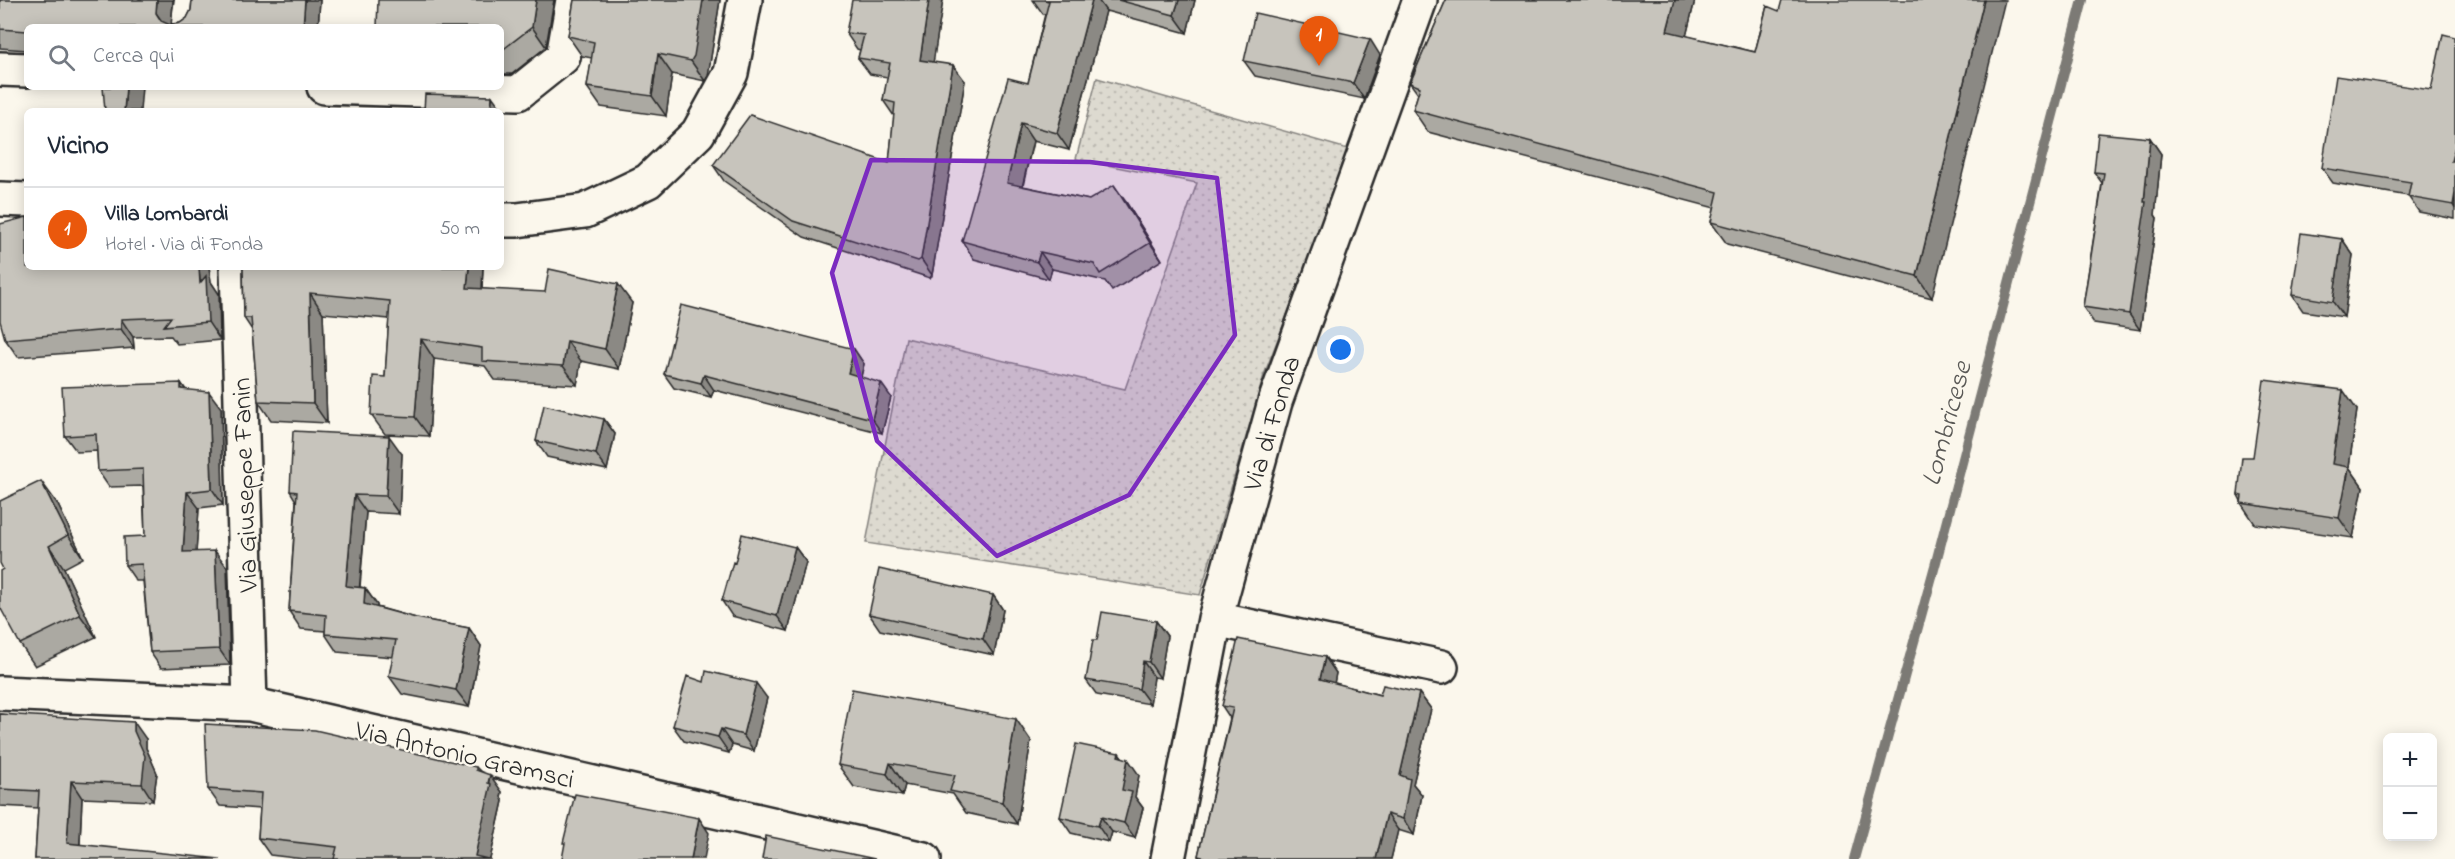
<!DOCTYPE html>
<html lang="it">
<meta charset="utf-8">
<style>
:root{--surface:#fff;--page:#f6f6f7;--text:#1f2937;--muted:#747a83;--line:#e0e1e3;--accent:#ea580c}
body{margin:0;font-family:"Indie Flower",sans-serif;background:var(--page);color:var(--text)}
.controls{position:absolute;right:18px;bottom:18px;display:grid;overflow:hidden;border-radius:9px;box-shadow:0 3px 15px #0003}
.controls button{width:54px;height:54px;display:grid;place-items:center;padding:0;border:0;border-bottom:2px solid var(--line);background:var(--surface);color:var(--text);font:30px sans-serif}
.you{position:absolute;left:1341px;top:350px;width:21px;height:21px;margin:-15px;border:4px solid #fff;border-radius:50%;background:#1a73e8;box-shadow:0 0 0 9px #1a73e833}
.badge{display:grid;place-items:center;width:39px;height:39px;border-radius:50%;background:var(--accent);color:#fff;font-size:20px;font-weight:700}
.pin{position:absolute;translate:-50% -50px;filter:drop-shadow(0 2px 3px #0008)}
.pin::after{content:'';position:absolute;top:32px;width:21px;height:18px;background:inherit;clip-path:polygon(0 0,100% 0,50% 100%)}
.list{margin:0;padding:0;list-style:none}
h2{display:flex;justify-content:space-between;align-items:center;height:78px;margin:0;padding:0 24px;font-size:26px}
h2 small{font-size:20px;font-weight:400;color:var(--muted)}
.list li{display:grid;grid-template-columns:39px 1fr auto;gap:18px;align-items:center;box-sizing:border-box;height:84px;padding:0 24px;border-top:2px solid var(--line)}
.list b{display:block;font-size:22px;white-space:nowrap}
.list p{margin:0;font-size:20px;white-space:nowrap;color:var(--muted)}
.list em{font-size:20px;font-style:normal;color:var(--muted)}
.icon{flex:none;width:33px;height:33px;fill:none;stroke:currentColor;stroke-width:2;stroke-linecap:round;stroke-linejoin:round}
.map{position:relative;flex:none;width:2455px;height:859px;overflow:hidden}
.search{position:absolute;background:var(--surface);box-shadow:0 3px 15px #0003;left:24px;top:24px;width:480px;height:66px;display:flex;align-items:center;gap:15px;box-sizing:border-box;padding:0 21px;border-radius:9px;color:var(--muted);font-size:22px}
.panel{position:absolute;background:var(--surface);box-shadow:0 3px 15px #0003;left:24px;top:108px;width:480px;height:162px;border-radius:9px}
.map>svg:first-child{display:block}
.grass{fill:url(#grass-dots);stroke:#84827e;stroke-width:1.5}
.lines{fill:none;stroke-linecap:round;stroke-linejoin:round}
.stream{stroke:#7b7a75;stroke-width:10}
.pedestrian-casing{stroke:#2b2b2b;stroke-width:36}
.minor-casing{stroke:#2b2b2b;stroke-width:38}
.pedestrian{stroke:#fbf7ec;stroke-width:32}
.minor{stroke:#fbf7ec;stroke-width:33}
.wall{fill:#aba9a2;stroke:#2b2b2b;stroke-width:1.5}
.shaded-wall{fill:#8b8984;stroke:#2b2b2b;stroke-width:1.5}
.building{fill:#c7c4bc;stroke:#2b2b2b;stroke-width:1.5}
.marked{fill:#7b2cbf;fill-opacity:0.2;stroke:#7b2cbf;stroke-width:4.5;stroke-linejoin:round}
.labels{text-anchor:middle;stroke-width:4.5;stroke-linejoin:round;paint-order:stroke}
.street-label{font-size:27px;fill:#2b2b2b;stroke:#fbf7ec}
.water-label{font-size:28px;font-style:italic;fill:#5a5956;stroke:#fbf7ec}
</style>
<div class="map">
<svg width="2455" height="859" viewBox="0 0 2455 859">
<defs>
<pattern id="grass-dots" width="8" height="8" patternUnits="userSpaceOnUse" patternTransform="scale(1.5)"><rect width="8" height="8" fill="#dddad0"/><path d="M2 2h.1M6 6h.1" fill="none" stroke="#bebbb3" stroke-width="1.8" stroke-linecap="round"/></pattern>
</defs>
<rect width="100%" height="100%" fill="#fbf7ec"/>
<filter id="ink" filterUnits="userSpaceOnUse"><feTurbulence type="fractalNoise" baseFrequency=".0167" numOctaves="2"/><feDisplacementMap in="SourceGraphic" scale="12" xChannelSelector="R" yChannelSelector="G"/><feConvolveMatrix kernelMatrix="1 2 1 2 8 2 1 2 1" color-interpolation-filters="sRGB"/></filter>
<g filter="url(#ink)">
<path class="grass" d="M1097,78L1351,150L1264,375L1200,595L866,543L906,338L1125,389L1197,183L1076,159Z"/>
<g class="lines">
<path class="stream" d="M1854,859L1936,562L2083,0"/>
<defs>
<path id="pedestrian" d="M187,27L191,0"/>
<path id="minor" d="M0,69L27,70
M324,87L518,93L563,57L573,0
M0,199L27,200
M501,220H517L585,211L648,181L698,133L731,73L745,0
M237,267L250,704
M1215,619L1441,667
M0,693L250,704L924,859
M1168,859L1215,619L1275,402L1420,0"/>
</defs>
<use href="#pedestrian" class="pedestrian-casing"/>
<use href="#minor" class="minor-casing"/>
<use href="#pedestrian" class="pedestrian"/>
<use href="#minor" class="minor"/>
</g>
<path class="wall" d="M0,0H173L171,24L180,23L187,18L191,10L192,0H320L318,27H27V50L0,48Z
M554,0L546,47L512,74H501V27Z
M574,0H720L708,76L705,81L672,74L666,116L601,107L587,87L592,58L582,56L568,36Z
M943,0L933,62L965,81L932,275L930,278L804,237L724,181L713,165L889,163L894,116L883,100L888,77L870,74L858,58L860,50L857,49L846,33Z
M1033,0H1195L1187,33L1106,11L1069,150L1033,141L1023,186L1089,200L1126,202L1162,260L1112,291L1105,281L1052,269L1049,279L974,259L962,241L1028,83L1045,14H1043Z
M1446,0H1695L1686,36L1755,52L1767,6L1932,298L1727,244L1711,222L1715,208L1428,132L1413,110L1418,94L1410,83Z
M2455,37V219L2419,212L2408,196L2333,183L2322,168L2431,90Z
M1380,55L1364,99L1255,76L1244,61Z
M2150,138L2161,154L2155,215L2157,218L2140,330L2094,323L2083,307L2102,183L2094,172Z
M2342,239L2353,255L2344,317L2303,311L2292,295Z
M27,267H209L211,282L219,294L220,340L177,344L171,336L133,337L134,348L18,357L5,339Z
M243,267H483L482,289L632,303L619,369L581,361L577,385L495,380L485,366L434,359L429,436L385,434L371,415L385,377L389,319L323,313L327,423L271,420L258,401L252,330L244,318Z
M854,349L864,364L861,377L891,397L882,433L714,390L711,397L674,388L664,374Z
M181,383L186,390L221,408L223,505L199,508L196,552L227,567L230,665L161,668L150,652L143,581H136L125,565L145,536L143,486L109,487L98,471L97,451L77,452L65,436Z
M2357,410L2349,467L2363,487L2353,538L2255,524L2241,503V501L2238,495L2253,457Z
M604,419L615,434L607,470L547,457L536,441Z
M402,454L399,514L366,512L360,587L365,588L377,605V607L416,618L469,628L481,646L469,707L402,694L389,676L393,657L337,652L325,634V631L301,629L289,611L296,501L290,491Z
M57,503L83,558L64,568L96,637L35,666L20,644L3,569Z
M795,547L806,562L788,631L732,616L722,601L735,563Z
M993,595L1003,610L994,655L880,630L869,614Z
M1156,621L1167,636L1160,678L1154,677L1150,704L1097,695L1086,680L1097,640Z
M1325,657L1336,673L1334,683L1380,695L1419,693L1431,709L1413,784L1422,795L1414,835L1398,830L1391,859H1200L1198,856L1230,718L1222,706Z
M704,682L767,698L754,751L732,745L729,753L684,741L673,726Z
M0,714L146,739V748L157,773L153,801L82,798L80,844L35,859L38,808L0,806Z
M1031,741L1017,824L966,813L953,794L905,785L902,796L854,787L838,765Z
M1119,753L1122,757L1139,775L1135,797L1143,808L1135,838L1112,832L1109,842L1071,833L1060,817Z
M476,767L480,771L502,792L501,797L503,801L490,859H304L270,855L258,838L260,809L220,806L208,789Z"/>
<path class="shaded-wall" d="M157,0H173L171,27H166L156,13Z
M305,0H320L318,27H303Z
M536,0H554L546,47L532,27Z
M703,0H720L708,76L705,81L691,61Z
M929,0H943L931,76L920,60Z
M1092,0H1098L1106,11L1069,150L1057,133Z
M1179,0H1195L1187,33L1174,15Z
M1675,0H1695L1682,53L1667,31Z
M1984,0H2005L1932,298L1917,276Z
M1370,39L1380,55L1364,99L1353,83Z
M658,54L672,74L666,116L652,96Z
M953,65L965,81L932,275L921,259Z
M126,87H142L140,111H124Z
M492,96L503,111L502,174L501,111H491Z
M1021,123L1033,141L1019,200L1007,183Z
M2150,138L2161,154L2155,215L2157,218L2140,330L2129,314L2144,202Z
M2455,146V166L2451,161Z
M1114,185L1126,202L1162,260L1150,243Z
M2455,193V209L2453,205Z
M2342,239L2353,255L2344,317L2333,302Z
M1040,252L1052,269L1049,279L1037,262Z
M199,267H209L211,282L219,294L220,340L208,322L200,283Z
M469,267H483L481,307L467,288Z
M618,284L632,303L619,369L605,349Z
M310,293L323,313L327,423L313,403Z
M121,319L133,337L134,348L121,329Z
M421,339L434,359L429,436L415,417Z
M567,341L581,361L577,385L563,366Z
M854,349L864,364L858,388L848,373Z
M704,375L714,390L711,397L701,383Z
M181,383L192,399L181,389Z
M881,383L891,397L882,433L872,419Z
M2343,390L2357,410L2347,480L2349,467L2363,487L2353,538L2339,518L2332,464Z
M209,392L221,408L223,505L212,489Z
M604,419L615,434L607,470L596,454Z
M389,436L402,454L399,514L386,496Z
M41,481L57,503L83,558L68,535Z
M187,492L199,508L195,568L183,552Z
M354,495L366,512L358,604L346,586Z
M49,546L64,568L96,637L80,615Z
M795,547L806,562L788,631L777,616Z
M215,551L227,567L230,665L219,649Z
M365,588L377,605V621L364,604Z
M993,595L1003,610L994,655L983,639Z
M1156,621L1167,636L1160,678L1149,662Z
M469,628L481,646L469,707L456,690Z
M1325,657L1336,673L1332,695L1320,679Z
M1143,661L1154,677L1150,704L1139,689Z
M756,683L767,698L754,751L743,735Z
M1419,693L1431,709L1413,784L1422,795L1414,835L1403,819L1400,775Z
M1016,719L1031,741L1017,824L1002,802Z
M134,722L146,739V748L157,773L153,801L142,784L134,731Z
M721,729L732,745L729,753L718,737Z
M1119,753L1127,765L1128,759L1139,775L1135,797L1143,808L1135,838L1124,823L1118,756Z
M890,763L905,785L902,796L887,774Z
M490,775L502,792L501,797L503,801L490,859H477L475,856Z
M71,781L82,798L79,859L67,843Z
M1387,814L1398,830L1391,859H1376Z
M1101,817L1112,832L1109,842L1098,826Z
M699,818L709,833L704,859H691Z"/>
<path class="building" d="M0,0H157L156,13L161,21L170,25L180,23L187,18L191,10L192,0H305L303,27H27V31L0,29Z
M378,0H536L532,27L501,51V27H377Z
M574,0H703L694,56L691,61L658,54L652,96L587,87L594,42L568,36Z
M852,0H929L920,60L953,65L921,259L918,261L793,221L713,165L750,115L889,163L895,103L883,100L890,63L858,58L864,35L846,33Z
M1044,0H1092L1057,133L1021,123L1007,183L1089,200L1114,185L1150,243L1100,274L1094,264L1040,252L1037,262L962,241L1008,78L1028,83L1049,1Z
M1118,0H1179L1174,15Z
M1446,0H1675L1667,31L1755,52L1767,6L1779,11L1782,0H1984L1917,276L1711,222L1718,192L1413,110L1420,87L1410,83Z
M1255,13L1370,39L1353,83L1244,61Z
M2443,34L2455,37V146L2451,161H2455V193L2453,205L2408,197L2411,182L2322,168L2336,76L2431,90Z
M103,87H126L124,111H105Z
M425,94L492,96L491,111H424Z
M2098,133L2150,138L2144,202H2146L2129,314L2083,307L2104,173L2094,172Z
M27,217V267H199L200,283L206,276L208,322L164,326L171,317L121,319V329L5,339L0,321V224Z
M2301,233L2342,239L2333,302L2292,295Z
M243,267H469L467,288L545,292L549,269L618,284L605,349L567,341L563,366L482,361V348L421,339L415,417L371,415L373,376L385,377L390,301L310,293L313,403L258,401L251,318H244Z
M681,305L854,349L848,373L881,383L872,419L704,375L701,383L664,374Z
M2264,380L2343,390L2332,464L2349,467L2339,518L2241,503L2242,496L2238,495L2242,457H2253Z
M181,383V389L209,392L212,489L187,492L183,552L215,551L219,649L150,652L142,564L125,565L124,537L145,536L143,469L98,471L96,434L65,436L62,387Z
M544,405L604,419L596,454L536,441Z
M293,431L389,436L386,496L354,495L346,586L365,588L364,604L416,618L469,628L456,690L389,676L396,640L325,634L326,615L289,611L297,492L290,491Z
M41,481L68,535L49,546L80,615L20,644L0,607V571L3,569L0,563V501Z
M742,534L795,547L777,616L722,601L733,562L735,563Z
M879,569L993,595L983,639L869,614Z
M1102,612L1156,621L1149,662L1143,661L1139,689L1086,680L1093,640H1097Z
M1238,639L1325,657L1320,679L1380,695L1383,685L1419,693L1400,775L1410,779L1403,819L1387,814L1376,859H1211L1198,856L1233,708L1222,706Z
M706,671L756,683L743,735L721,729L718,737L673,726L687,676L704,682Z
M852,689L1016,719L1002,802L950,791L955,775L890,763L887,774L838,765Z
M0,714L134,722V731L145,756L142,784L71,781L67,843L220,859H35L39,791L0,789Z
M205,724L315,730L476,767V770L490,775L488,783L491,784L475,856L488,859H334L337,847L258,838L261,793L208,789Z
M1076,744L1119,753L1118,756L1128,759L1122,790L1132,792L1124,823L1101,817L1098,826L1060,817Z
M575,794L699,818L691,859H562L565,843H563Z
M766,836L875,859H762Z"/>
</g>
<path class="marked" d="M871,160L1090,162L1217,178L1235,335L1129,495L997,556L877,441L832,273Z"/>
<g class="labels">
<g class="street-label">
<text transform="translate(1271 423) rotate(-73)" y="9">Via di Fonda</text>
<text transform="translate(244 485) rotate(-92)" y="9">Via Giuseppe Fanin</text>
<text transform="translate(465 754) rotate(13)" y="9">Via Antonio Gramsci</text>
</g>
<g class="water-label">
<text transform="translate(1945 423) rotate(-75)" y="10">Lombricese</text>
</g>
</g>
</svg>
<div class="controls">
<button>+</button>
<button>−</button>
</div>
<div class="you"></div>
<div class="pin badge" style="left:1319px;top:66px">1</div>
<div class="search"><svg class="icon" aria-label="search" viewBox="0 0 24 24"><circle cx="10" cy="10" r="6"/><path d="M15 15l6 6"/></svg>Cerca qui</div>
<section class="panel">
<h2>Vicino<small></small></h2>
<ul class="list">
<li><span class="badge">1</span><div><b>Villa Lombardi</b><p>Hotel · Via di Fonda</p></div><em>50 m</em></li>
</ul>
</section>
</div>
